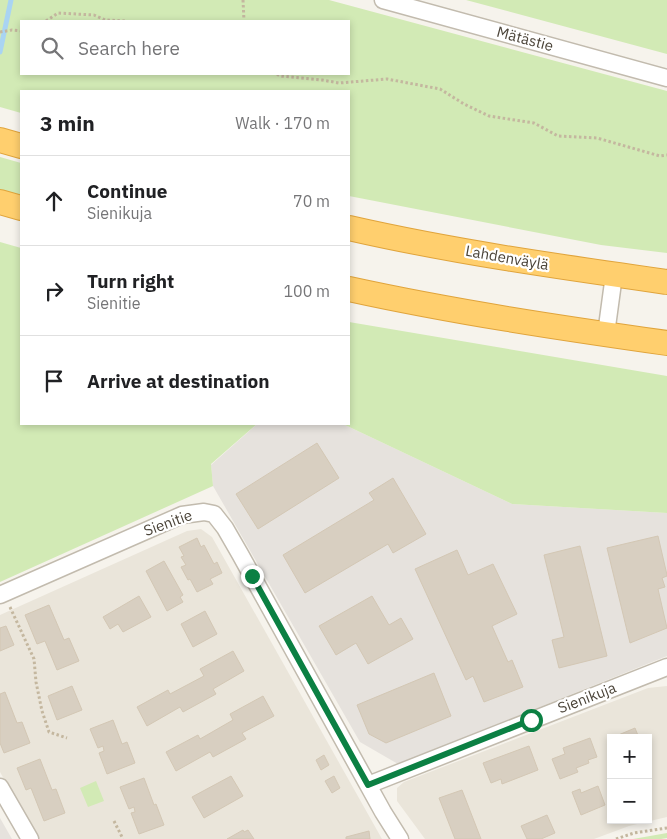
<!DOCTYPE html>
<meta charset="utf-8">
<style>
:root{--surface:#fff;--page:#f2f2f2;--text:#202124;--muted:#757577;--line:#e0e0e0}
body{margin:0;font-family:"IBM Plex Sans",sans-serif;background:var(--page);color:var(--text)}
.controls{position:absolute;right:15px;bottom:15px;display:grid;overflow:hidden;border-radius:0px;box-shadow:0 2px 8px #0003}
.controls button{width:45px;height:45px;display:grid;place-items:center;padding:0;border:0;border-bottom:1px solid var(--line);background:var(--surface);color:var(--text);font:25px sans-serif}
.stop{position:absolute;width:15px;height:15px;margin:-11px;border:4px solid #0b8043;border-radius:50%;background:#fff}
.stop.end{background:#0b8043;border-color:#fff;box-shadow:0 1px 5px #0008}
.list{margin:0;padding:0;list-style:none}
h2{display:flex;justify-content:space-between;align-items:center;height:65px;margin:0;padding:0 20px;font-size:21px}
h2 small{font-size:16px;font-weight:400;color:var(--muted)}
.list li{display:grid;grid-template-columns:32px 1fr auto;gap:15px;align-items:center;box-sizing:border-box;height:90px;padding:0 20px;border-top:1px solid var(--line)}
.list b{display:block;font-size:19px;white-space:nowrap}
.list p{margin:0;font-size:16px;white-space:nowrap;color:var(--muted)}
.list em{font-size:16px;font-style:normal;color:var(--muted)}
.icon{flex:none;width:28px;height:28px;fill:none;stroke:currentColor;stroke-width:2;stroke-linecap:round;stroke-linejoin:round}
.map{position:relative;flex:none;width:667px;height:839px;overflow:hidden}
.search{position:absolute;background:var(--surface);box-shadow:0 2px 8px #0003;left:20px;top:20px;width:330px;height:55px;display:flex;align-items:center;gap:12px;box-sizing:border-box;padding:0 18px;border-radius:0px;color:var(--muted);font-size:19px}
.panel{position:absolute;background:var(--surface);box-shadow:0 2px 8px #0003;left:20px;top:90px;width:330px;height:335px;border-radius:0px}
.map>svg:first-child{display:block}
.residential{fill:#eae5da;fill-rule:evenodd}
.industrial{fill:#e6e2dd}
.green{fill:#d2eab5;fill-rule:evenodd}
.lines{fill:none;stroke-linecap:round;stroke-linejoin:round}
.stream{stroke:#a9d4f2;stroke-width:5}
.building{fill:#d8cfc1;stroke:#d3c7b4}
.minor-casing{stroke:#c2bbae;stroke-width:19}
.highway-casing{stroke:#e0a43c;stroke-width:26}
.path{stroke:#c4b79f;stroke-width:3;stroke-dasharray:2.5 2.5;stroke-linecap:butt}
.minor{stroke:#fff;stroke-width:16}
.highway{stroke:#ffcf6e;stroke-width:24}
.route{stroke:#0b8043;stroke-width:6}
.labels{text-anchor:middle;stroke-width:4.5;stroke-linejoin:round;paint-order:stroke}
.street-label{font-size:15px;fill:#4b4439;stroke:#fff}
</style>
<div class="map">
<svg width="667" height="839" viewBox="0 0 667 839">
<rect width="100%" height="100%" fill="#f6f3ec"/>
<path class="residential" d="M201,529L212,537L382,839H38L0,772V615L187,531Z
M667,686V817L629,826L594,839H425L397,801V788L404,782L648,688ZM611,738H648V820H611Z"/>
<path class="industrial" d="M257,424H343L512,504L667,513V656L398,764L360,742L213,486L211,465Z
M0,818L12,839H0Z"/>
<path class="green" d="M0,0H329L667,91V253L601,245L349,196V91H21V113L0,107ZM21,21H349V74H21Z
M466,0H667V54Z
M0,157L21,163V195L0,190Z
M0,242L21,248V424H257L211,464L213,486L0,582Z
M349,322L667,376V513L512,504L343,424H349Z
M96,781L104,801L88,807L80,788Z
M667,833V838L661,839H633Z"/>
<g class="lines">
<path class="stream" d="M0,52L11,0"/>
</g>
<path class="building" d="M317,443L339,478L258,529L236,494Z
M393,478L426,534L393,553L388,544L305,593L283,555L374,500L369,493Z
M658,536L667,575V576L662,578L665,587L658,589L667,628L630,643L607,548Z
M197,538L201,547L204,545L214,564L217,562L222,573L210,579L213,584L197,592L190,579L188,580L181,567L186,565L181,557L184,556L179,547Z
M580,546L607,656L559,668L552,640L564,637L544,555Z
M457,550L468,575L493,564L517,614L492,626L508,662L512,660L523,687L484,702L473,676L466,680L415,569Z
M164,561L183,595L180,597L183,602L167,611L146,571Z
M139,596L151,617L123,632L118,624L110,629L103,617Z
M372,596L389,625L401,618L413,639L368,664L356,643L336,655L319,626Z
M49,605L64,640L69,638L79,661L57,670L45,641L37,644L25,615Z
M205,611L217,634L193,647L181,624Z
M6,626L14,645L0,651V628Z
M233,651L244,671L213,689L216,694L183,712L180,707L147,726L137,707L168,690L170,694L204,676L200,669Z
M434,673L451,716L386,743L369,734L357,705Z
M72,686L82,710L57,720L48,696Z
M5,692L17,723L22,722L30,743L4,753L0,743V694Z
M263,696L274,716L242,733L246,739L213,757L210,752L176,771L166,752L198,735L200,739L233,720L230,714Z
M113,720L122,744L127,742L135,763L107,774L99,753L104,751L103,746L98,748L90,729Z
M635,728L639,738H617L616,736Z
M590,738L597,757L588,760L589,763L576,768L578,772L560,779L552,759L565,754L563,748Z
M529,746L538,770L502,784L501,779L491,783L483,763Z
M324,755L329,765L321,770L316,760Z
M40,759L52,790L56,789L65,813L44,821L31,788L26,790L17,768Z
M231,776L243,796L204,818L192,797Z
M334,776L340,788L332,793L325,781Z
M144,778L154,805L156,804L164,825L139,834L131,813L135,812L134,807L129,809L120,787Z
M598,786L605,805L581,815L572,792L580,789L581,793Z
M462,790L481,839H455L439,798Z
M547,815L555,833L541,839H527L521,826Z
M243,830L244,832L248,830L254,839H227Z
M369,831L370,839H346V837Z"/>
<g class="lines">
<defs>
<path id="minor" d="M383,0L667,78
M606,334L614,275
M0,595L182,515L204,512L214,514L225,528L240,554L383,812L400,839
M368,785L667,667
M0,787L30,839"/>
<path id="highway" d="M0,140L21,146
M0,202L21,208
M349,228C454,252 561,267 667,282
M349,289C454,312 561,328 667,343"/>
</defs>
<use href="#minor" class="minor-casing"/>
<use href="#highway" class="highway-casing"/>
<path class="path" d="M243,0L244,21
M46,21L58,13L94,15L105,20L125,21
M0,32L12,30L21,31
M277,74L280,76L322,80L339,83L387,79L440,89L464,104L489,116L534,123L558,136L597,138L660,156L667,155
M10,607L34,659L36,682L42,711L49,732L67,738
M114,821L123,839
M616,839L634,833L667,828"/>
<use href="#minor" class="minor"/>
<use href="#highway" class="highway"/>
</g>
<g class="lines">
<path class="route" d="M252,576L368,785L531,720"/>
</g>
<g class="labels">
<g class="street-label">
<text transform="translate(525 39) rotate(15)" y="5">Mätästie</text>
<text transform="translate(507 258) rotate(10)" y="5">Lahdenväylä</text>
<text transform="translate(168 523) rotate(-20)" y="5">Sienitie</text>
<text transform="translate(587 698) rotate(-21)" y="5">Sienikuja</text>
</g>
</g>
</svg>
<div class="controls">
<button>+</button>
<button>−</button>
</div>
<div class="stop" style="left:531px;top:720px"></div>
<div class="stop end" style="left:252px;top:576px"></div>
<div class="search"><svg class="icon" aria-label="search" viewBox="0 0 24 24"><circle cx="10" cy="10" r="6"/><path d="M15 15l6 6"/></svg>Search here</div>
<section class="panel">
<h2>3 min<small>Walk · 170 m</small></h2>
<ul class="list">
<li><svg class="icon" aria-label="ahead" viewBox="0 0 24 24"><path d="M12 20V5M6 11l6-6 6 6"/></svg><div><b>Continue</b><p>Sienikuja</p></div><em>70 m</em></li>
<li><svg class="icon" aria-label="right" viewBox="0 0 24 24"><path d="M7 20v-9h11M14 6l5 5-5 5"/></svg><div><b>Turn right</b><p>Sienitie</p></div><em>100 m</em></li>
<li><svg class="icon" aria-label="arrive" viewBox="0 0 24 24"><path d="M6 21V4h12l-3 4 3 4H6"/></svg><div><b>Arrive at destination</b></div></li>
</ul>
</section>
</div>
